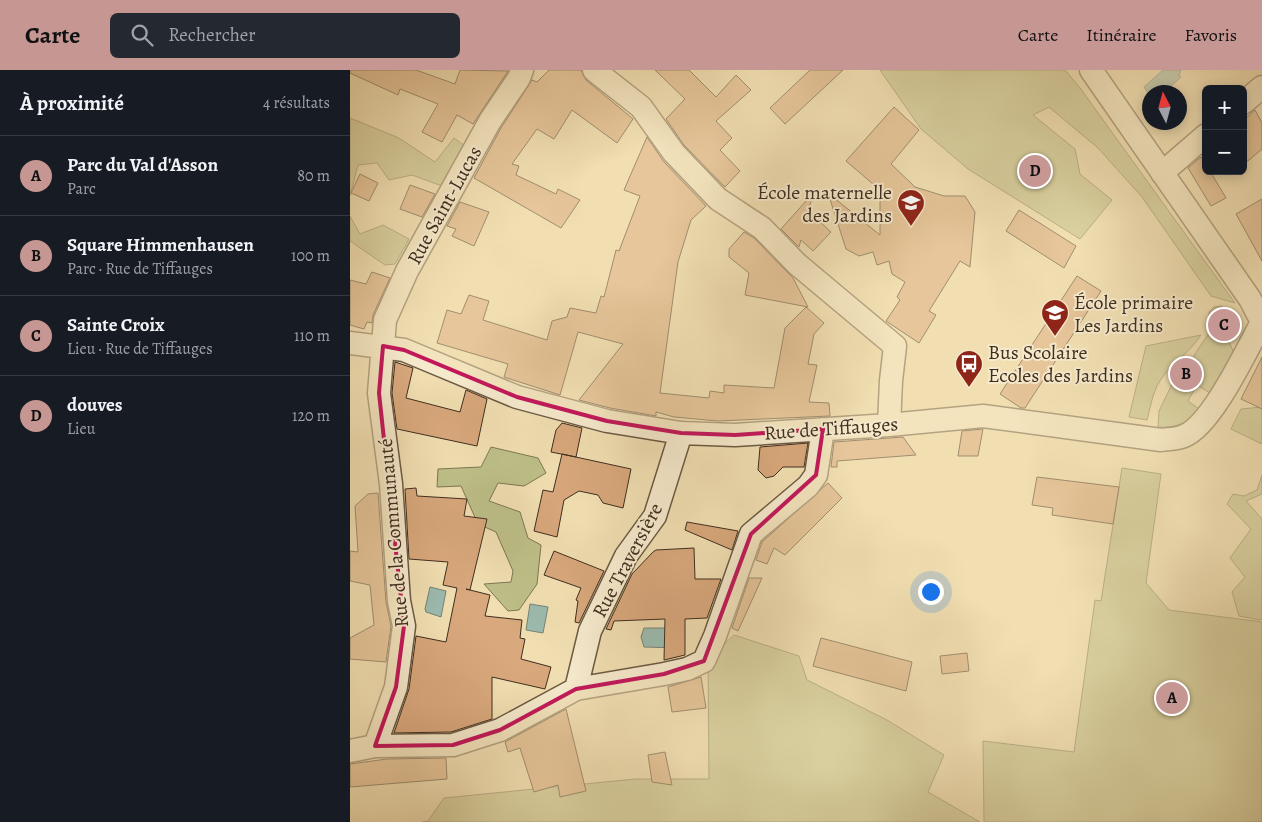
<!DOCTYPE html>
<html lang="fr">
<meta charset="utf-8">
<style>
:root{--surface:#171b24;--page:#242831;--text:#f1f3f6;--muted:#9ea1a6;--line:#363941;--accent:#c59692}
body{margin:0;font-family:Alegreya,serif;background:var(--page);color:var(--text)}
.controls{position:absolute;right:15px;top:15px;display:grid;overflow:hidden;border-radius:8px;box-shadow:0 2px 12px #0003}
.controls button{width:45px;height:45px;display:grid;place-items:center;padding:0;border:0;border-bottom:1px solid var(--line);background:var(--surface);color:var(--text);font:25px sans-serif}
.compass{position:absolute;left:792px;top:15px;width:45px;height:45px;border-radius:50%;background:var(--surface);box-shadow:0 2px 12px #0003;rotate:354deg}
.you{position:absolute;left:580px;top:521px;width:18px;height:18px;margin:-12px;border:4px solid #fff;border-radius:50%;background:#1a73e8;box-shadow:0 0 0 8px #1a73e833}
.badge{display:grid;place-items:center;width:32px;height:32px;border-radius:50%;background:var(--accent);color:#111;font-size:16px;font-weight:700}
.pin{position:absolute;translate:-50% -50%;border:2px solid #fff;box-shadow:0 1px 5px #0006}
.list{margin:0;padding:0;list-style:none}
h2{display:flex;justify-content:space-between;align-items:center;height:65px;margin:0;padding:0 20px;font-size:21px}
h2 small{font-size:16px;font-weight:400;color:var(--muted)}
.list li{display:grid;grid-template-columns:32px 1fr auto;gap:15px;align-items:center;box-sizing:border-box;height:80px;padding:0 20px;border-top:1px solid var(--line)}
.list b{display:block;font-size:19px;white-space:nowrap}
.list p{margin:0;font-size:16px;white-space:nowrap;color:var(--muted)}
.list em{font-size:16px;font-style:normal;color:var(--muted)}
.icon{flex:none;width:28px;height:28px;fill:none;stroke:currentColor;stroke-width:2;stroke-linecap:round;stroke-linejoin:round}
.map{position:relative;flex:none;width:912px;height:752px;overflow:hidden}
header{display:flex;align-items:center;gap:30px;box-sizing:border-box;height:70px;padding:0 25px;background:var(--accent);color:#111}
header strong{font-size:24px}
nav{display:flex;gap:28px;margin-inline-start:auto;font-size:18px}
.search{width:350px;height:45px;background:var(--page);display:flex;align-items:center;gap:12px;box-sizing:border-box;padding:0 18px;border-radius:8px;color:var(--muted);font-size:19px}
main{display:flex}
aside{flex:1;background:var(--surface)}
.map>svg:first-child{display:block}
.green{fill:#bec089;stroke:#7e7754}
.water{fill:#9bbcb0;stroke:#768376}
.building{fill:#d9a87d;stroke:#3f2e1f}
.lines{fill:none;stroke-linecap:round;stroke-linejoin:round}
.minor-casing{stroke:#6c5a44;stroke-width:25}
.minor{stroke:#f6eacd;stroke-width:22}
.marked{fill:none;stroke:#c2185b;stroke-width:4;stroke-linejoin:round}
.labels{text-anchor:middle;stroke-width:4;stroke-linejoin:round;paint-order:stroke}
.poi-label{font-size:20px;fill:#3f2e1f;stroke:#f6eacd;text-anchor:start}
.street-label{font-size:20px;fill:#3f2e1f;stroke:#f6eacd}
</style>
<header>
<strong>Carte</strong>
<div class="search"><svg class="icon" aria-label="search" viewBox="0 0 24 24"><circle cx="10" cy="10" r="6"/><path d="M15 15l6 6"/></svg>Rechercher</div>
<nav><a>Carte</a><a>Itinéraire</a><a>Favoris</a></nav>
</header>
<main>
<aside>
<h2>À proximité<small>4 résultats</small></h2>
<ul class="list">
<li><span class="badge">A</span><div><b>Parc du Val d'Asson</b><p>Parc</p></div><em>80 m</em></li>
<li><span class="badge">B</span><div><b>Square Himmenhausen</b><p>Parc · Rue de Tiffauges</p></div><em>100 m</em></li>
<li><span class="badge">C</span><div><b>Sainte Croix</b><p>Lieu · Rue de Tiffauges</p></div><em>110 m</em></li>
<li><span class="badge">D</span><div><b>douves</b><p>Lieu</p></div><em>120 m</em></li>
</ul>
</aside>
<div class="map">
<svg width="912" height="752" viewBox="0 0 912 752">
<rect width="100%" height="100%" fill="#f1dfb2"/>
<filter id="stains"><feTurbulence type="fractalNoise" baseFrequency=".004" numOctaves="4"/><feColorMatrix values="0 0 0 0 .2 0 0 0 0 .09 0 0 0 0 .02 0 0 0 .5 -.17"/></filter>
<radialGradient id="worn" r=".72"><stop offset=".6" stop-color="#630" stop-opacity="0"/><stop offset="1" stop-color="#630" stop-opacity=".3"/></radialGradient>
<path class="green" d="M530,0H715L730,18L885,233L861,226L792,127L748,78L699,37L683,45L725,79L730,104L762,130L730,169L618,99L571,59Z
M0,48L49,68L85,92L104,68L115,76L92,116L62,105L39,110L27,93L8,95L0,126Z
M0,146L10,164L33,155L59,169L45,194L35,195L0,171Z
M872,236L876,243L874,251H866L863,256L867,262L874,261L885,285L860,323L847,315L838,331L849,339C841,352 823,359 808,357L809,341L826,306L843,287L859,263V242L864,237Z
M851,265C839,284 817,296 807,316C802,326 800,339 797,350L779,347L796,276Z
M912,337V374L881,359L891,339Z
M141,377L188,388L196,403L174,416L148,413L139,431L170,442L178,468L191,475L187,514L169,540L158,541L134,514L161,512L163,501L146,462L128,454L111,416L87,417L88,399L131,397Z
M772,398L811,404L796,513L819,540L912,552V752H634L633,671L724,682L745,530L751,531Z
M912,405V424L896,431L912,449V549L910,550L889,546L882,522L895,507L880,488L901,459L877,434L883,424L894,426L907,420Z
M384,565L449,586L457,610L537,650L594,685L578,722L630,752H72L78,751L94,728L285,709H359L358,589Z"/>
<path class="water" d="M813,0H831L829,5L831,7L814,22L799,24L794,17Z
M80,517L96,521L91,547L76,542L75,539Z
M180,534L198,537L193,563L176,560Z
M294,558H331V578L294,577L291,567Z"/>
<path class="building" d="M0,0H66L105,14L110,0L158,1L123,54L107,45L92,72L72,62L88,34L50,19L48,25L0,3Z
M199,0H231L236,10L283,49L267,73L222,40L204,69L187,59L162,94L169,96L166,105L206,124L208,119L230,130L211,158L124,108L151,58L182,10L187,12Z
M305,0H339L366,27L386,5L401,20L366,51L382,68L370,80L390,101L375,117L334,75L316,49L335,29Z
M460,0H493L435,54L420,38Z
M544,37L569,60L541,94L565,117L594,126H615L625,142L620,197L610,191L579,241L586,245L569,273L536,251L550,230L547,227L555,212L542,204L539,191L527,195L523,182L509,186L496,179L478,123L530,165V120L496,91Z
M905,40L912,53V79L893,95V51Z
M297,67L314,92L356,136L341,150L328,192L310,323L359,328L360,321L374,323V315L424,318L435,258L456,237L474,253L464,264L458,294L467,295L459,332L479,333L480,346L368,351L324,347L306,342V346L260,338L229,330L273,274L228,262L210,325L154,307L158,294L87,273L97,240L111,244L119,225L139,231L133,250L197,270L202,251L217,247L220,238L246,243L251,226L254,227L266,180L269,181L290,126L274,120Z
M851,87L856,95V101H860L876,128L861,136L838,98Z
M10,104L28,113L19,131L1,123Z
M60,115L85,124L72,147L50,139Z
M464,122L458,141L481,162L463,181L451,170L449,177L431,159Z
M912,129V191L886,144Z
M110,132L139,142L124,176L102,166L106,159L97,156Z
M669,140L726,176L714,198L656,161Z
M394,162L404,168L443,208L458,237L395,225L399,203L379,187V179Z
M22,202L40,208L23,245L22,253L17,252L14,259L0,255V210L16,214Z
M727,206L751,221L675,338H671L650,324Z
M912,287V339L891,329Z
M45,292L63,298L56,328L110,342L116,320L137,329L127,376L47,359L42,323Z
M212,353L232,358L226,387L201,382L206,360Z
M633,359L628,386H608L612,361Z
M553,367L566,385L487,391V397H481L484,372Z
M458,373L454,397H433L424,406L416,408L408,400L410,377Z
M212,384L281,399L273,438L253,433L248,425L229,421L214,430L207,467L184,461L193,420L203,422Z
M687,407L769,417L763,454L702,445L703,438L682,435Z
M478,413L492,428L435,485L424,478L417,494L406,490L412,472Z
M66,418L67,426L117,429L114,446L137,449L120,520L116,519L140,525L135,546L172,550L170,568L175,569L171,589L201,597L195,619L142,607V649L101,662L44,663L59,619L66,566L96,572L107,518L93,515L98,492L59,489L55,419Z
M28,423L36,532L41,556L36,592L0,589V568L24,555L20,515L0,511V481L8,482L5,436L18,424Z
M337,452L388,461L382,480L335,460Z
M344,478L345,509H371L357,548L335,549V585L314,590L315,549L264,551L261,560L256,559L282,504L303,482L306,480Z
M204,481L254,501L229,553L225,552L228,531L226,530L231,518L194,505Z
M399,508H412L388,561L382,558Z
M471,568L562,592L556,621L463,596Z
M617,583L619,601L592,604L590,586Z
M351,607L356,638L322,642L318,617Z
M216,639L236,721L210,727L208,715L184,722L170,678L158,682L155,672Z
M315,682L317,692L322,715L302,712L298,685Z
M96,688L97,709L0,717V694L37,689Z"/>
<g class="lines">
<defs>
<path id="minor" d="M244,0L291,37L324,83L368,129L412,158L447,194L545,276L541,311L539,355
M741,0L900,229L912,252
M893,33L912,17
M812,103L856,65
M0,273L54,280L167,327L257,351L331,363L385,365L539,355L633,346L811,370C818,369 828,369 834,366C862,355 897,279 912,252
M226,619L240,561L276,486L305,446L331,363
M25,676L46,617L54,556L49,531L41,414L29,323L35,250L57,201L140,51L169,8L172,0
M0,681L25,676L103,675L150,660L226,619L314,604L337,599L354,591L365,566L401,464L458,416L466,405L473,359"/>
</defs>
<use href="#minor" class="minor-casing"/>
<use href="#minor" class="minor"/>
</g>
<path d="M0 0H912V752H0ZM33,276L54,280L167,327L257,351L331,363L385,365L473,359L466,405L401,464L354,591L314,604L226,619L150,660L103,675L25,676L46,617L54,556L29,323Z" fill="#f1dfb2" fill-opacity=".55" fill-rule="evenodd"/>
<path class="marked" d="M33,276L54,280L167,327L257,351L331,363L385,365L473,359L466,405L401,464L354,591L314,604L226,619L150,660L103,675L25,676L46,617L54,556L29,323Z"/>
<defs>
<symbol id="school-pin" viewBox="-11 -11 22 30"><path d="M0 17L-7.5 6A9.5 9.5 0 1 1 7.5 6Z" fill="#8f2418" stroke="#f6eacd"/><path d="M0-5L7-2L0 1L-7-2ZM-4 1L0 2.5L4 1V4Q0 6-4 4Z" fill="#fff"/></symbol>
<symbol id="bus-pin" viewBox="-11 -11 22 30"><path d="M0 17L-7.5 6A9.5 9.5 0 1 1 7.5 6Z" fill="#8f2418" stroke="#f6eacd"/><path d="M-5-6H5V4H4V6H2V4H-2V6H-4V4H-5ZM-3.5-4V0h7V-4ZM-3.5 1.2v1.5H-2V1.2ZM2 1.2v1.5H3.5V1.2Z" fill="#fff"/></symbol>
</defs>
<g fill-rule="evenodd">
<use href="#school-pin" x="545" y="117" width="32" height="43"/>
<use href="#school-pin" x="689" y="227" width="32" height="43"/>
<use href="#bus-pin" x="603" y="278" width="32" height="43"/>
</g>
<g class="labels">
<g class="poi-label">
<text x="542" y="129" text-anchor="end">École maternelle<tspan x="542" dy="23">des Jardins</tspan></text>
<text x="724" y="239">École primaire<tspan x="724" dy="23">Les Jardins</tspan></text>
<text x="638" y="289">Bus Scolaire<tspan x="638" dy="23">Ecoles des Jardins</tspan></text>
</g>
<g class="street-label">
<text transform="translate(94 135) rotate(-61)" y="7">Rue Saint-Lucas</text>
<text transform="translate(481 358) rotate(-4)" y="7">Rue de Tiffauges</text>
<text transform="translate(43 463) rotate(-95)" y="7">Rue de la Communauté</text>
<text transform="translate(277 490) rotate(-62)" y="7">Rue Traversière</text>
</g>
</g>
<rect width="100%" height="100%" filter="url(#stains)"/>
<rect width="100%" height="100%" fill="url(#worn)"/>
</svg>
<div class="controls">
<button>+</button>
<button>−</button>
</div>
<svg class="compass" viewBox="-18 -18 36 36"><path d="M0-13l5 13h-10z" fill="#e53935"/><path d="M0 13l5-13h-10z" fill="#9ea1a6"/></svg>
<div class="you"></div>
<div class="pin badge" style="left:822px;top:628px">A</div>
<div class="pin badge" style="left:836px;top:304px">B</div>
<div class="pin badge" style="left:874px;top:255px">C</div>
<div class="pin badge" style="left:685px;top:101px">D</div>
</div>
</main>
